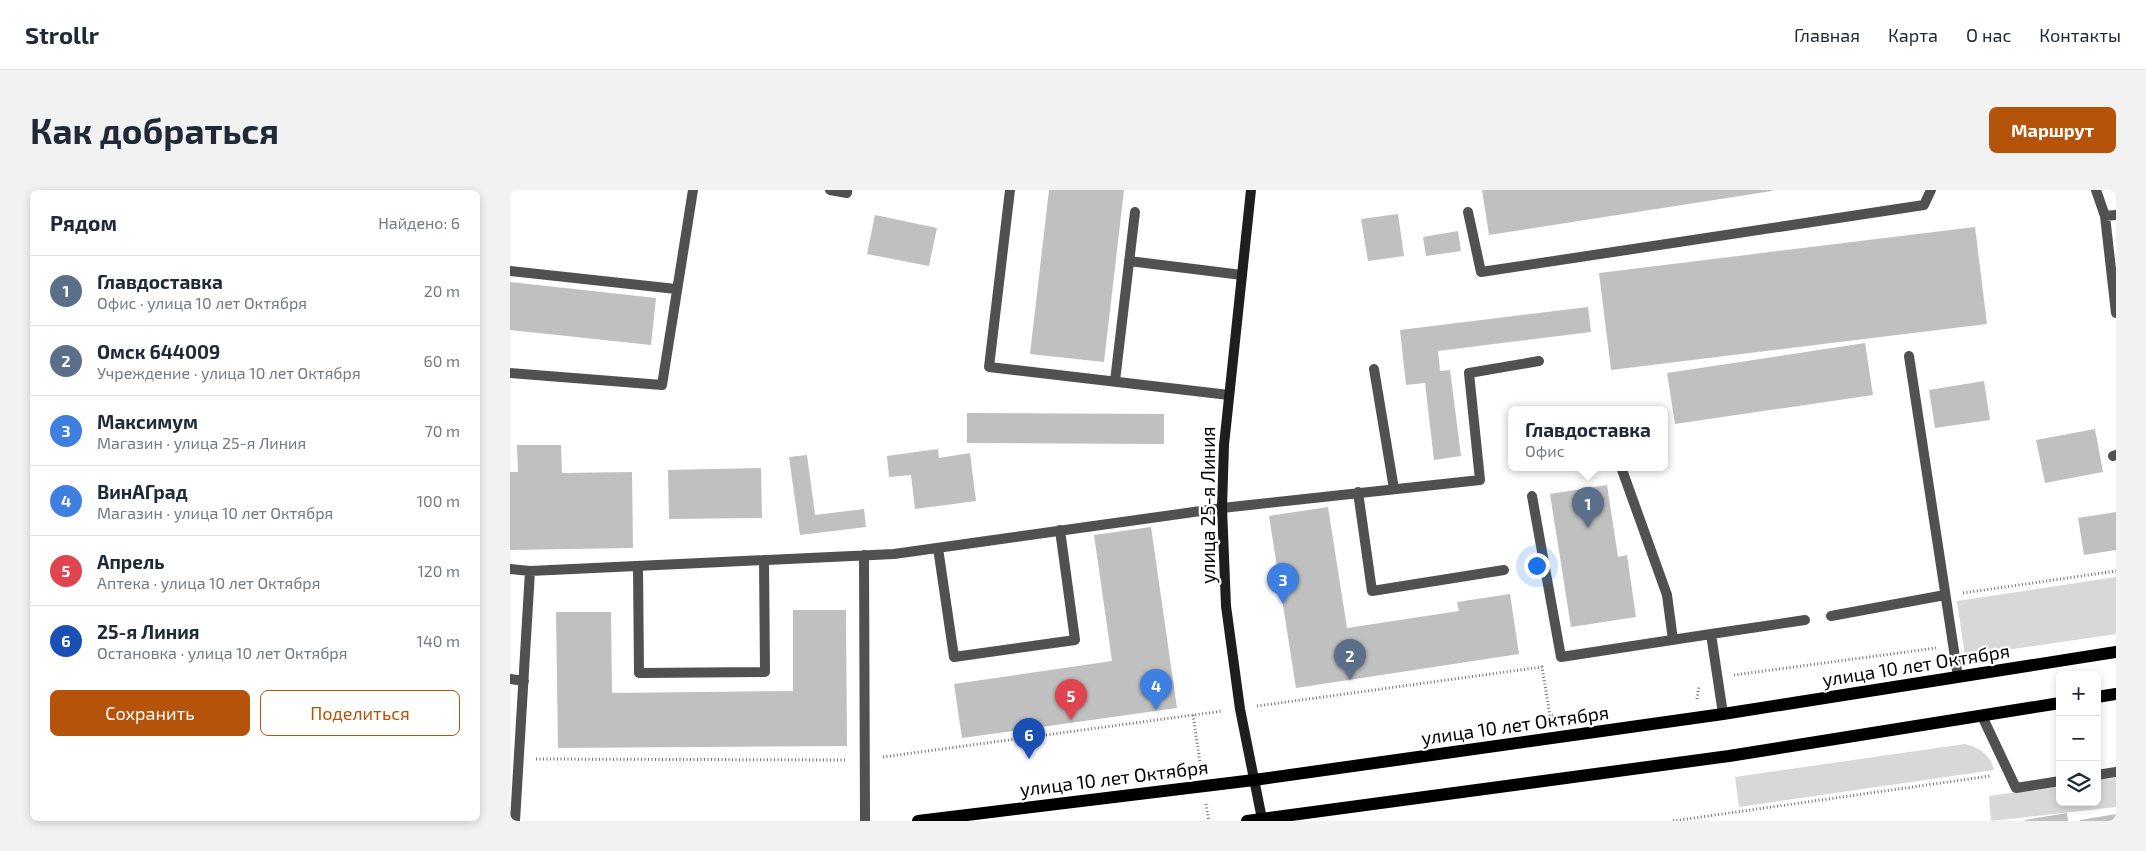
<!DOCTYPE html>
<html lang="ru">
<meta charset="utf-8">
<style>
:root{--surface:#fff;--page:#f2f2f3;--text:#1f2937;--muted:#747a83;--line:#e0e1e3;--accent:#b45309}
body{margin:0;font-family:"Exo 2",sans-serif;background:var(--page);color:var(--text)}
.controls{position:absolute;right:15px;bottom:15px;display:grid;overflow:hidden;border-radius:8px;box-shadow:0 2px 8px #0003}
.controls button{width:45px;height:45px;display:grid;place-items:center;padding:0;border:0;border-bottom:1px solid var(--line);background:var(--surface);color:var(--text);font:25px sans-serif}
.you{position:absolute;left:1026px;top:375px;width:18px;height:18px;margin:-12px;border:4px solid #fff;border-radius:50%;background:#1a73e8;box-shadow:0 0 0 8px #1a73e833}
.badge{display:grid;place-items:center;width:32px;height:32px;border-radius:50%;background:var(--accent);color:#fff;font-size:16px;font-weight:700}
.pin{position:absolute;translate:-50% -41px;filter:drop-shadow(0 1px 2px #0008)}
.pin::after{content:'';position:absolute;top:26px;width:18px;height:15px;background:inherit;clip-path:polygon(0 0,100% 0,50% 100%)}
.popup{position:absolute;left:998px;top:216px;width:160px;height:65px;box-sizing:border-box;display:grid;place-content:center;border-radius:8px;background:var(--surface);filter:drop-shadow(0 1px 4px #0005);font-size:16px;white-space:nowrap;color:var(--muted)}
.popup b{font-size:19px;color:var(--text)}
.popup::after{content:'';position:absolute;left:50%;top:100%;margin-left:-10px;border:10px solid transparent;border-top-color:var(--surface)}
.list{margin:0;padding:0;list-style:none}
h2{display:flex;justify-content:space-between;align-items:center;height:65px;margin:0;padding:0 20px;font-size:21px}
h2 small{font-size:16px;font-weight:400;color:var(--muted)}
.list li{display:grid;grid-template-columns:32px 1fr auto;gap:15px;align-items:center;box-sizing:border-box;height:70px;padding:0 20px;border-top:1px solid var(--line)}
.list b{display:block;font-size:19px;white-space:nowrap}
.list p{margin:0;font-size:16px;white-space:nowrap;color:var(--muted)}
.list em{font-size:16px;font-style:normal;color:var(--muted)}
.actions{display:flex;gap:10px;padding:15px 20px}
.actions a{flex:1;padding:11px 0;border:1px solid var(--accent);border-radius:8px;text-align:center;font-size:18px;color:var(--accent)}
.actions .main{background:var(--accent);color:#fff}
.icon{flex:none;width:28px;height:28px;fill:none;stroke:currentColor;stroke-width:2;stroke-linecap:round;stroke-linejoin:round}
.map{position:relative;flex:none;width:1606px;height:631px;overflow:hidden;border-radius:8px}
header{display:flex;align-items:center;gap:30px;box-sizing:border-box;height:70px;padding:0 25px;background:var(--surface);border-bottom:1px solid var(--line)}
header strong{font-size:24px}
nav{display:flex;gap:28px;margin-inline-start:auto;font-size:18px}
.intro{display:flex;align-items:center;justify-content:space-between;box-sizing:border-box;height:120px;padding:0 30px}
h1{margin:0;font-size:35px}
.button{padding:12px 22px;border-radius:8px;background:var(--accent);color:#fff;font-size:18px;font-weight:700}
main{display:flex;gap:30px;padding:0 30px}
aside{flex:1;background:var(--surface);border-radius:8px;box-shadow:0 2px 8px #0003}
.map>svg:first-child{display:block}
.green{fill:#d8d8d8}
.building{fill:#c0c0c0}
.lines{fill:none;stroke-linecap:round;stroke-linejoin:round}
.path{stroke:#737373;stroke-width:3;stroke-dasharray:1 2.5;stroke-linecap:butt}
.service{stroke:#515151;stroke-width:10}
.secondary{stroke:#1e1e1e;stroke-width:10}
.primary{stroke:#000;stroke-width:12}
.labels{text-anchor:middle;stroke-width:4.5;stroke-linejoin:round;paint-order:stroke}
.street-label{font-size:19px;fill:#000;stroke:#fff}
</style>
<header>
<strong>Strollr</strong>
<nav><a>Главная</a><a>Карта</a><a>О нас</a><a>Контакты</a></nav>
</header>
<div class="intro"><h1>Как добраться</h1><a class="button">Маршрут</a></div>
<main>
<aside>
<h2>Рядом<small>Найдено: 6</small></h2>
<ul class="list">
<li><span class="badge" style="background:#5c6f8a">1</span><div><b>Главдоставка</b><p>Офис · улица 10 лет Октября</p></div><em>20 m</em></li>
<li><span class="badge" style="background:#5c6f8a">2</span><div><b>Омск 644009</b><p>Учреждение · улица 10 лет Октября</p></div><em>60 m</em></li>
<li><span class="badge" style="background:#3f7fe0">3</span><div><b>Максимум</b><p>Магазин · улица 25-я Линия</p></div><em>70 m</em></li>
<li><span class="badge" style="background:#3f7fe0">4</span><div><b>ВинАГрад</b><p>Магазин · улица 10 лет Октября</p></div><em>100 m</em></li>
<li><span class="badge" style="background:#e0444e">5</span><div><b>Апрель</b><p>Аптека · улица 10 лет Октября</p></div><em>120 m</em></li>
<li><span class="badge" style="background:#1a4fb4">6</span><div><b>25-я Линия</b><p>Остановка · улица 10 лет Октября</p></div><em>140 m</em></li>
</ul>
<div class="actions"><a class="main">Сохранить</a><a>Поделиться</a></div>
</aside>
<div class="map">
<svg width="1606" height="631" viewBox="0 0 1606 631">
<rect width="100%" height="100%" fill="#fff"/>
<path class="green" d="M1606,387V444L1455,466L1447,411Z
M1455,554C1470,558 1481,565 1484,580L1229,617L1225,587Z
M1606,588V617L1481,631L1479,606L1550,596V612H1587V590Z"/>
<path class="building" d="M539,0H614L594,172L520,164Z
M972,0H1262V1L979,45Z
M888,24L894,66L858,71L851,29Z
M365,25L427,38L419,76L357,64Z
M1465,37L1477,134L1101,180L1089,83Z
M948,41L951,61L916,66L913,47Z
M0,92L146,108L141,155L0,140Z
M1078,117L1081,142L928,161L930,181L940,180L951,266L924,270L915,193L896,195L890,140Z
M1355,153L1363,205L1165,234L1157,183Z
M1474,191L1480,230L1425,238L1419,200Z
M457,223L654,224V254L457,253Z
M1585,239L1593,282L1535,293L1526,250Z
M7,255H51L52,283L122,282L123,358L0,360V282H8Z
M428,259L429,268L460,263L466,311L405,319L401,285L379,287L377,266Z
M297,265L305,325L354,319L356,337L290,345L279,267Z
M251,278L252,328L159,329L158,280Z
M1097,295L1108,367L1117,365L1126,427L1061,437L1040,304Z
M818,317L837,438L949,421L947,412L1000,404L1009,464L786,498L759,326Z
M1606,322V360L1574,365L1568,328Z
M641,337L667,518L452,548L444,494L602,471L584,345Z
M283,420H336L337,556L48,558L46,422H101L102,503L283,501Z
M1557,623L1558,631H1515V630Z
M1606,624V631H1570V630Z"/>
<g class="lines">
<path class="path" d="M1453,403L1606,381
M1224,485L1426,458
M1187,509L1189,496
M747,516L1032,477L1040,526H1044
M683,525L691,579
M373,567L713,521
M26,569L337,570
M696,614L699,631
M1163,631L1480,586"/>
<path class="service" d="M320,0L337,3V0
M500,0L479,177L719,205
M1586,0L1595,26L1606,123
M958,22L971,82L1414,15L1421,0
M1595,26L1606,25
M619,71L732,85
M0,81L166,99
M1399,166L1448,487
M864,179L884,299
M0,183L152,195L183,0
M605,191L625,22
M1603,266L1606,265
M1111,277L1157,405L1163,450
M848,302L862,401L994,380
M1022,306L1051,467L1201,444L1213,524
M428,358L444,467L565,450L550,340
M354,365L355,631
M128,376L129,483L255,482L254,370
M0,379L20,381
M1321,426L1435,405
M1201,444L1295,430
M0,489L14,491
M1472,526L1506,598L1550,591
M1587,585L1606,582
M5,631L20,381L384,364L712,318L970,290L959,183L1029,171"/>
<path class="secondary" d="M741,0L714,255L712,318L716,416L730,519L752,629"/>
<path class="primary" d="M1587,507L1606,504
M408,631L744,590L1213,524L1606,462
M737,631L1219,566L1550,513"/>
</g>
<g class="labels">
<g class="street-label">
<text transform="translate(698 315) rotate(-90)" y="7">улица 25-я Линия</text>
<text transform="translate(1406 475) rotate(-9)" y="7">улица 10 лет Октября</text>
<text transform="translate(1005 535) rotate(-8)" y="7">улица 10 лет Октября</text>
<text transform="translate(604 588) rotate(-7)" y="7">улица 10 лет Октября</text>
</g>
</g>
</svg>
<div class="controls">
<button>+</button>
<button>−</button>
<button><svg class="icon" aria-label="layers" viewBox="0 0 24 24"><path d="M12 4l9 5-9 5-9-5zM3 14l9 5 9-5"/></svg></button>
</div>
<div class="you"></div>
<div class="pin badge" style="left:1078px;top:338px;background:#5c6f8a">1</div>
<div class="popup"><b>Главдоставка</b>Офис</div>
<div class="pin badge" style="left:840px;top:490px;background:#5c6f8a">2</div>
<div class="pin badge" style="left:773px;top:414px;background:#3f7fe0">3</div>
<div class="pin badge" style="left:646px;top:520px;background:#3f7fe0">4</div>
<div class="pin badge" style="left:561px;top:530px;background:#e0444e">5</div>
<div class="pin badge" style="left:519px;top:569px;background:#1a4fb4">6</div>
</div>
</main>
